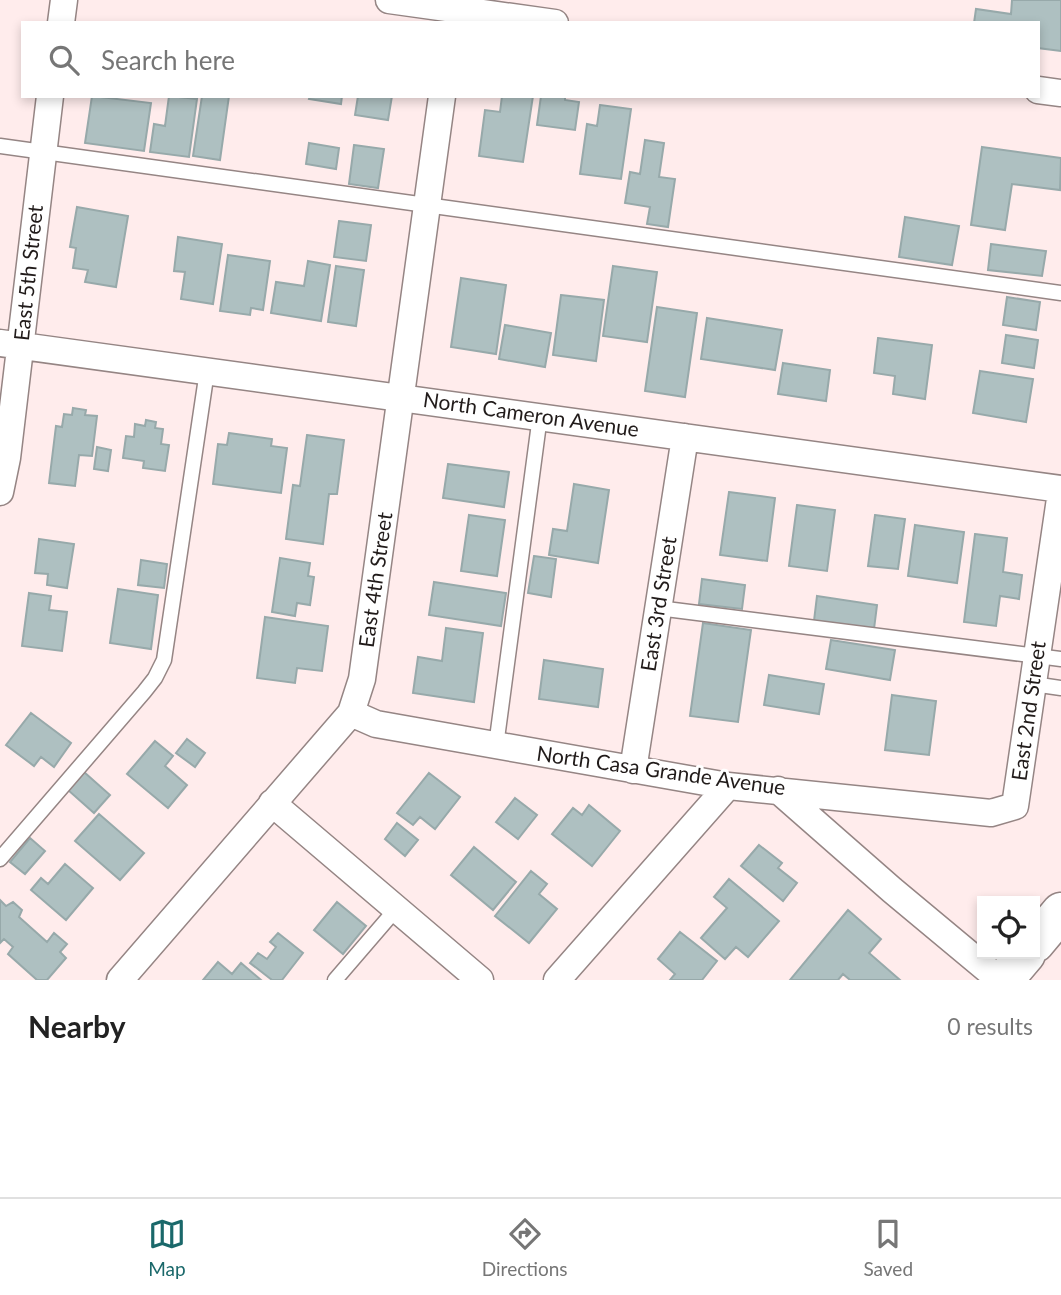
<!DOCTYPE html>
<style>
:root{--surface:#fff;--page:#f2f2f2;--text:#222;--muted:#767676;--line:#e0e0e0;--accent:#1a686a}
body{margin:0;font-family:Lato,sans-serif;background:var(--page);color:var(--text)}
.controls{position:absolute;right:21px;bottom:21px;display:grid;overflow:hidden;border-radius:0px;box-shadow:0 4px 10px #0003}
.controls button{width:63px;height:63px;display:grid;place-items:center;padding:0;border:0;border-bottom:2px solid var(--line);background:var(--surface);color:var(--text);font:35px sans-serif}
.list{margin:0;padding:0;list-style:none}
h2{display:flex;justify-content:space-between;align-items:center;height:91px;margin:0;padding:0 28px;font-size:30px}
h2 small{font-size:23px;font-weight:400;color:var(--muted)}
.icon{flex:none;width:38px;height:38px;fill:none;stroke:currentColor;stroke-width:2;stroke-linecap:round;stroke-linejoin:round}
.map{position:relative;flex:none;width:1061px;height:980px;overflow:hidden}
.search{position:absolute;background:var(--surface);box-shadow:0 4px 10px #0003;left:21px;right:21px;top:21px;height:77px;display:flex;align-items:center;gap:18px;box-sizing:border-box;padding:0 24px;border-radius:0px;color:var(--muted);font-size:26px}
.sheet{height:217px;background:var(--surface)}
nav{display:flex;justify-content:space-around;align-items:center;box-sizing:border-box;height:98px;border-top:2px solid var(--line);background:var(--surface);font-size:19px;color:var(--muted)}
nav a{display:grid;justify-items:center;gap:4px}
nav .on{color:var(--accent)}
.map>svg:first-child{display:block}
.building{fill:#aec0c1;stroke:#97a9aa;stroke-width:2}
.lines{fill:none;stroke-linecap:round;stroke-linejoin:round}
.lane-casing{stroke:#958584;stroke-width:17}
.street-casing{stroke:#958584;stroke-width:29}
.primary-casing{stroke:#958584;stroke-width:41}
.lane{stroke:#fff;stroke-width:14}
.street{stroke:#fff;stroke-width:26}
.primary{stroke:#fff;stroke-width:38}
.labels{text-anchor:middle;stroke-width:6;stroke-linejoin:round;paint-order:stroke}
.street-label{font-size:21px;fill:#211b1a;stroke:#fff}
</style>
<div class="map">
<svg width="1061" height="980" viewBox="0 0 1061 980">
<rect width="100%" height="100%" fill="#ffecec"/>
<path class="building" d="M1012,0H1061V51L1038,48V23H974L976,9L1011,14Z
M92,96L151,103L144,151L85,143Z
M169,96L197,99L189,157L150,152L154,124L165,126Z
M202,96H229L220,160L193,156Z
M310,96H342L341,104L309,99Z
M358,96H392L388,120L355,115Z
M502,96H533L523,162L479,156L485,110L500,112Z
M541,96H565V100L579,102L575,130L537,125Z
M600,105L631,109L621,179L580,174L587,124L597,126Z
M645,140L664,143L659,177L675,179L668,227L647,224L650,207L625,203L630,172L640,174Z
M309,143L339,148L336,169L306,164Z
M354,145L384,149L378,188L349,184Z
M982,147L1061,158L1060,190L1012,184L1005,230L971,225Z
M77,207L128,216L116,287L85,282L88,270L73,268L76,248L70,247Z
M905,217L959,226L952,265L899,257Z
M339,221L371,225L366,261L334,257Z
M178,237L222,244L213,304L181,299L185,272L174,271Z
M991,244L1046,251L1042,276L988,270Z
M228,255L270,261L263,310L251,308L250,315L220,311Z
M308,261L330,265L321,321L271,313L276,282L304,286Z
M336,266L364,270L356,326L328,322Z
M613,266L657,272L647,342L603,336Z
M461,278L506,285L496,354L451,347Z
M561,295L604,300L596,361L553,355Z
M1007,297L1040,302L1036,330L1003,325Z
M657,307L697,313L685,397L645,391Z
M707,318L782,330L775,370L701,359Z
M505,325L551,333L545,367L499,359Z
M1006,335L1038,340L1034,368L1002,363Z
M878,338L932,345L925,399L893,394L895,376L874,373Z
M783,363L830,370L826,401L778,394Z
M980,371L1033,379L1026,422L973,413Z
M73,408L86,410L85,415L97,416L92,456L79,455L75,486L49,483L56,426L62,427L64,414L72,415Z
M146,420L156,422L155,428L163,429L161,444L169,445L165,471L143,468L144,461L123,458L126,436L134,437L135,424L145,426Z
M229,433L272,439L271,446L287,448L281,493L213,484L218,444L227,445Z
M307,435L344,440L337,494H329L323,544L286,539L293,485L300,486Z
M97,447L111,450L108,471L94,469Z
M448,464L509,472L504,507L443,498Z
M574,484L609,490L598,563L549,555L553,529L567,531Z
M729,492L775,498L767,561L720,555Z
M797,505L835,510L827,571L789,566Z
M469,515L505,520L497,576L461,571Z
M875,515L905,519L898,569L868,566Z
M915,525L964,532L957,583L908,576Z
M975,534L1007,538L1003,572L1022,575L1019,599L1000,596L996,626L964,622Z
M39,539L74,544L67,588L47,585L48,574L35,573Z
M534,556L556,559L551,597L528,593Z
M280,558L310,563L308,576L314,577L310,605L297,603L295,616L272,612Z
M141,560L167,564L164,588L138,585Z
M702,579L745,585L742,609L699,604Z
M434,582L506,593L501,626L429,615Z
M118,589L158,595L151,649L110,643Z
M29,593L51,596L49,610L67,612L62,651L22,646Z
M817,596L877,605L874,629L814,621Z
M265,617L328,626L322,671L297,668L295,683L257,678Z
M703,623L751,630L738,722L690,716Z
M446,628L483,633L474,702L413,693L418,657L442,661Z
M831,640L895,650L890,680L826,669Z
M544,660L603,669L598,707L539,699Z
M769,675L824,684L819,714L764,705Z
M892,695L936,701L929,755L885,750Z
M31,713L71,743L54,767L41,757L34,766L6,745Z
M187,739L205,753L195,767L176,753Z
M155,741L173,756L165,766L187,785L168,808L127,774Z
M84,772L110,795L94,813L68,790Z
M429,773L460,797L435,829L420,817L413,825L397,813Z
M515,798L537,815L518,839L496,822Z
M589,805L620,831L592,866L552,834L573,808L582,815Z
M99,814L144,853L120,880L75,841Z
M397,823L418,840L405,856L385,839Z
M30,838L45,851L25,874L10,862Z
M759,845L782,863L778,868L797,883L783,901L741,866Z
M474,847L516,882L493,910L451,875Z
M65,864L93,888L66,920L31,890L41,878L48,884Z
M531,871L547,884L539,894L557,909L529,943L495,916Z
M729,879L779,921L748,957L736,947L725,959L701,938L727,908L714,897Z
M0,900L6,906L13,902L22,910L19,917L47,942L54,933L67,944L60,952L66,958L47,980H37L8,954L13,947L4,939L0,943Z
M337,902L366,926L343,954L314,930Z
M848,910L881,939L869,953L900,980H850L843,974L838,980H790Z
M680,932L717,961L702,980H670L675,974L658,959Z
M278,933L303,953L282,980H272L250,963L258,953L267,959L276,947L270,942Z
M218,962L232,974L241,963L261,980H203Z"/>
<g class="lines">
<defs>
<path id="lane" d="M0,146L1061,293
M658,608L1061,659
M1033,684L1061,688
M496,746L540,416
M0,859L144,692L155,678L164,660L207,371
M335,980L397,908"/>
<path id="street" d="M389,0L555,23
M61,23L64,0
M1038,90L1061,93
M0,343L1061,489
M0,492L7,458L50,96
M351,713L376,724L728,786L991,813L1015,806L1061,492
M633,770L685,437
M778,790L892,890L1000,980
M272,803L480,980
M120,980L351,713L362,679L442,96
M557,980L728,786"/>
<path id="primary" d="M1035,943L1061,912
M1004,980L1026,954"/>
</defs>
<use href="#lane" class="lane-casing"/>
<use href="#street" class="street-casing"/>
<use href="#primary" class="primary-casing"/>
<use href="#lane" class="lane"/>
<use href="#street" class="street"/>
<use href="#primary" class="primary"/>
</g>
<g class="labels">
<g class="street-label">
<text transform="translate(29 273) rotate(-84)" y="7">East 5th Street</text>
<text transform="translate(531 415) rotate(8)" y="7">North Cameron Avenue</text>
<text transform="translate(376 580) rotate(-82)" y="7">East 4th Street</text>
<text transform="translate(659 604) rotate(-81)" y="7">East 3rd Street</text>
<text transform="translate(1029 711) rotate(-82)" y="7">East 2nd Street</text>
<text transform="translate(661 771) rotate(8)" y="7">North Casa Grande Avenue</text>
</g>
</g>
</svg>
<div class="controls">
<button><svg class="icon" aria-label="locate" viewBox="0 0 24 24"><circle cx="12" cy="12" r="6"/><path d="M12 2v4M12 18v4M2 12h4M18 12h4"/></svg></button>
</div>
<div class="search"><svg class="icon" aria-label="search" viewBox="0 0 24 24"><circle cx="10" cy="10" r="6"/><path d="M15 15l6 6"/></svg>Search here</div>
</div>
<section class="sheet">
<h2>Nearby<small>0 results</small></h2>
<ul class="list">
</ul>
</section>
<nav>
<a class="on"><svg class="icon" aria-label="map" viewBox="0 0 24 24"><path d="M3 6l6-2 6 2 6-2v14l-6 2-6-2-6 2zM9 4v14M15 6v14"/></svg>Map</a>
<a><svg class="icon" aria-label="directions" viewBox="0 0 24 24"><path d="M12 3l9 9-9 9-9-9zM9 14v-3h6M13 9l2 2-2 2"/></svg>Directions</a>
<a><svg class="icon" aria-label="saved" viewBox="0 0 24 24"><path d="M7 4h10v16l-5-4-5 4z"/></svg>Saved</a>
</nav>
